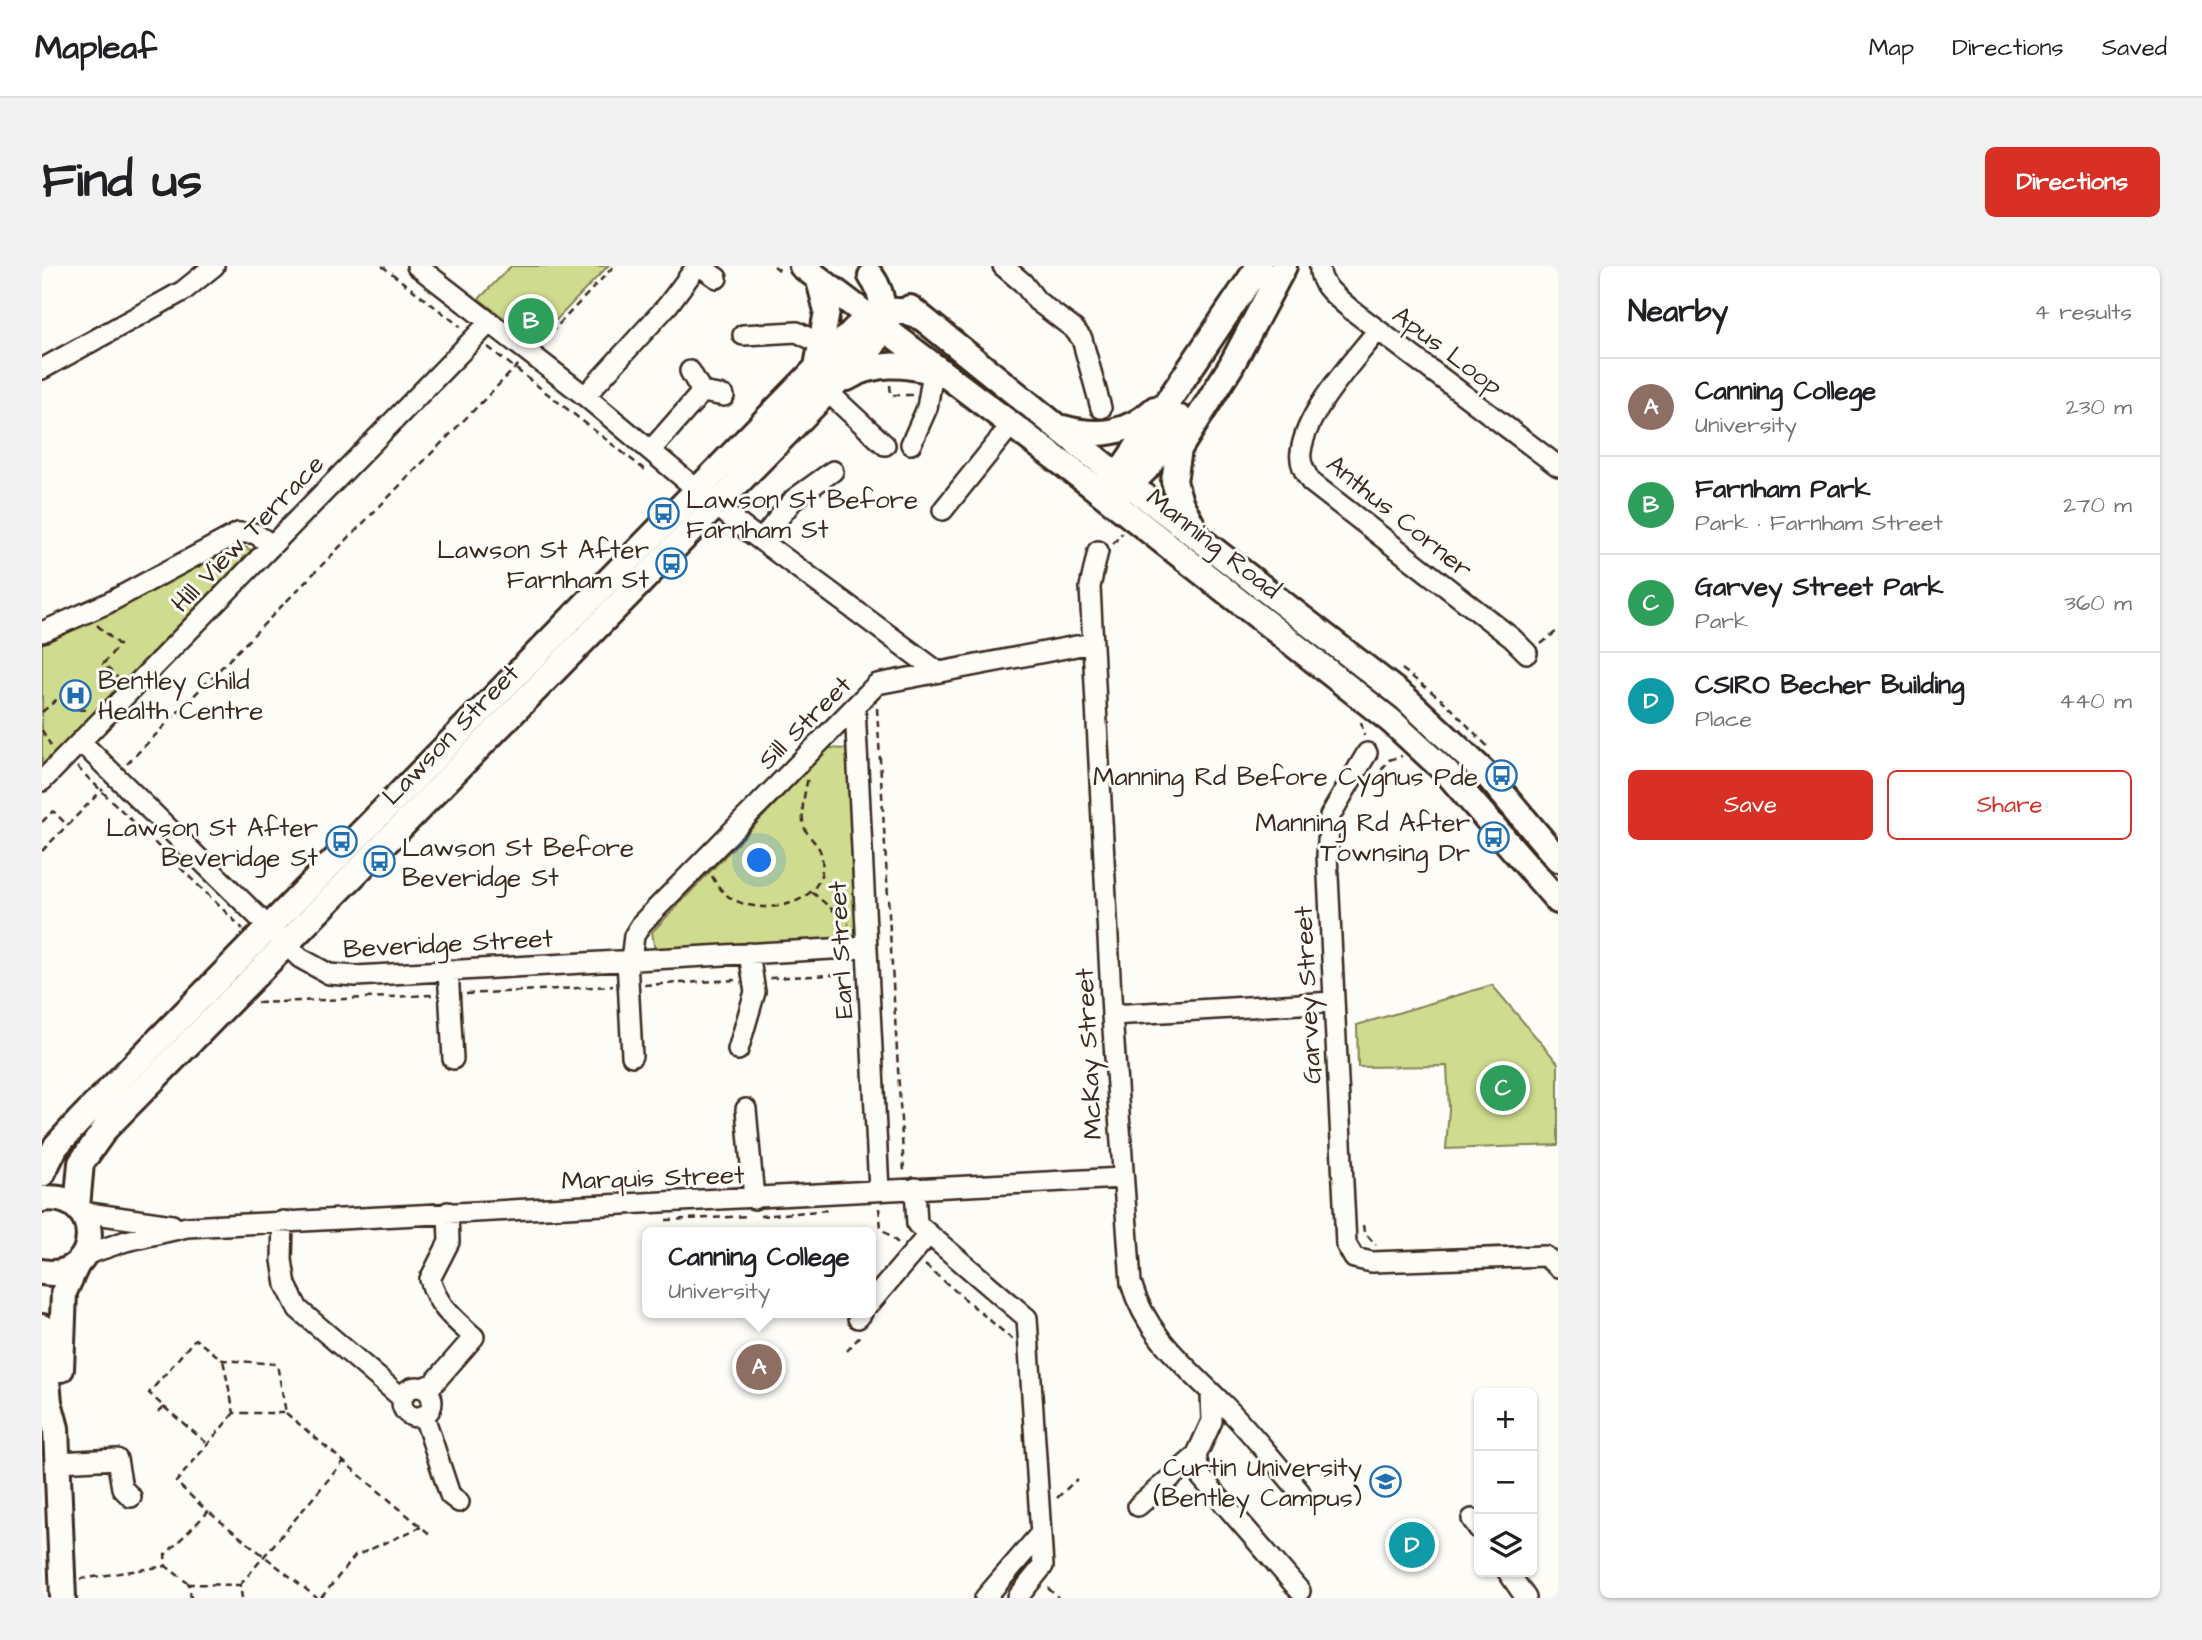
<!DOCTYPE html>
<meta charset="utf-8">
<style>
:root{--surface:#fff;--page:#f2f2f2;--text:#202124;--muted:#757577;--line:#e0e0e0;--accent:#d93025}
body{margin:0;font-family:"Architects Daughter",sans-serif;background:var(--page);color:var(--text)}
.controls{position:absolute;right:21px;bottom:21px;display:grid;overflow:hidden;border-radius:10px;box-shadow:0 2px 5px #0004}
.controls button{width:63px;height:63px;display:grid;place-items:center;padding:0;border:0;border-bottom:2px solid var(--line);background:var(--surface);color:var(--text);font:35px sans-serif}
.you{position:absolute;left:718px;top:595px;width:24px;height:24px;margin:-18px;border:5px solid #fff;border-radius:50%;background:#1a73e8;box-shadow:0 0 0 10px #1a73e833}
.badge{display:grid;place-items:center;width:46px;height:46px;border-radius:50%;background:var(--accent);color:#fff;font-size:23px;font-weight:700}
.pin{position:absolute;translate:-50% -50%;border:4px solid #fff;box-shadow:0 2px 7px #0006}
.popup{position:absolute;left:600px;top:961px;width:234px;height:91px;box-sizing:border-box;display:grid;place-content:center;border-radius:10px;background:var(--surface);filter:drop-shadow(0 2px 5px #0005);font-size:23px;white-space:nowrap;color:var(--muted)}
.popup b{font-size:26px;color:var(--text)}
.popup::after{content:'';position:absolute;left:50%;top:100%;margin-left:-14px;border:14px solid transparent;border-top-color:var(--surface)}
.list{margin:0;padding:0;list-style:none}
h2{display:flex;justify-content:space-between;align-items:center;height:91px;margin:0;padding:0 28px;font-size:30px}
h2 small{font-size:23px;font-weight:400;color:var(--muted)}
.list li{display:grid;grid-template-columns:46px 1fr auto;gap:21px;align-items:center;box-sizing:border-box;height:98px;padding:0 28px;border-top:2px solid var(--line)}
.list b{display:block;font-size:26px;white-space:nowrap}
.list p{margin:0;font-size:23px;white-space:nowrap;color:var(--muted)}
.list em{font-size:23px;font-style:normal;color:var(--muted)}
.actions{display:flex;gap:14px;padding:21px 28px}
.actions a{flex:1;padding:16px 0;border:2px solid var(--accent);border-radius:10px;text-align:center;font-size:24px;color:var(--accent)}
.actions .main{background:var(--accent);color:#fff}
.icon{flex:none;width:38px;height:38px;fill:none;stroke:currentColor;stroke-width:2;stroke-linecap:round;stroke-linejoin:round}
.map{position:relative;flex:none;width:1516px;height:1332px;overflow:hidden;border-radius:10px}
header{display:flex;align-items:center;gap:42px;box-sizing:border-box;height:98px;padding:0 35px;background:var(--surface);border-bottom:2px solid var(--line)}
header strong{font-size:33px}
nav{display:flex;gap:38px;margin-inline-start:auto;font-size:24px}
.intro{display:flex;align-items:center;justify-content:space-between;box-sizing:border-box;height:168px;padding:0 42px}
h1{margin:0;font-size:49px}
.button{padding:18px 32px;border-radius:10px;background:var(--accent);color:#fff;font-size:24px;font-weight:700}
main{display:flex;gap:42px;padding:0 42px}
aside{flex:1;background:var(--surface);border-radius:10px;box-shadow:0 2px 5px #0004}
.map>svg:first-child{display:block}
.green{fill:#cfdb8e;stroke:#858256;stroke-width:2}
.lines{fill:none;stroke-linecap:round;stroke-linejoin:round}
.minor-casing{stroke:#3b2a1e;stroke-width:24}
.major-casing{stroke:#3b2a1e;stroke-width:30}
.path{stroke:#3b2a1e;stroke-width:2.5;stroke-dasharray:7 5;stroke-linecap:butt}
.minor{stroke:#fdfcf7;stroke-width:19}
.major{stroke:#fdfcf7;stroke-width:24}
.labels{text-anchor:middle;stroke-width:6;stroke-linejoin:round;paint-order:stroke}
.street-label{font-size:26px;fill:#3b2a1e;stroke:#fdfcf7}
.poi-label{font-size:26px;fill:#3b2a1e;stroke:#fdfcf7;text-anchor:end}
</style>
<header>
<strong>Mapleaf</strong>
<nav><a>Map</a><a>Directions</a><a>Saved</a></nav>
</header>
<div class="intro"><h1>Find us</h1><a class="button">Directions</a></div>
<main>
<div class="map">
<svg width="1516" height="1332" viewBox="0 0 1516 1332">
<rect width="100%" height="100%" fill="#fdfcf7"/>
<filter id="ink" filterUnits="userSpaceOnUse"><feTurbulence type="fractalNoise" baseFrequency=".0143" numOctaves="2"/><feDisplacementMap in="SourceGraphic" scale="14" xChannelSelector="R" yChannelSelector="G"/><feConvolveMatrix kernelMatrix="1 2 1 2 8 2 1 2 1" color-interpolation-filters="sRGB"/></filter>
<g filter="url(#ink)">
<path class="green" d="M469,0H566L493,76L437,33Z
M197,278L209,284L207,290L0,502V372L56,353Z
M787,482L804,483L807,491L817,659L812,671L801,677L613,685L610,666Z
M1450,719L1516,797V879L1404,883L1407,843L1405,800L1316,801L1315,759Z"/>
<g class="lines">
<defs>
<path id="minor" d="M375,0L543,130L694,256L895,405
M658,0L675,12
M961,0L981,17L995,35L1032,63L1040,73L1059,142
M1278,0C1276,18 1295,31 1307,42L1516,200
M1336,64C1311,96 1264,145 1259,186C1257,197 1263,207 1269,216L1470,372L1485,387
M701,69L755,66L781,79
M0,103L141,25L172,0
M648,105L660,126L682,130
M786,126L843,179
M543,130L626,39L655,0
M869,178L885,142L891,106
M609,184L660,126
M901,244L970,158
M719,274L752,233L791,205
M1056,285L1048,321L1070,749L1089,1017C1105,1071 1145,1101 1183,1140C1210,1167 1233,1197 1258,1226
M0,366L66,337L196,267H212L229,278
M813,442L837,924
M40,477L258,692L287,708L314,710L824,681
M1325,487L1288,550L1285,589L1304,978L1312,992L1330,996L1503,990L1516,1001
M0,515L448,56
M585,694L590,790
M589,694L592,670L600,657L835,418L1050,377
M406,704L411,793
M1070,749L1291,736
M696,784L713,726L707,687
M704,843L712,933
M873,922L875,958L985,1052L1001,1300L976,1331
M40,946L130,959
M241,955L240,994L244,1019L256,1043L360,1132
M43,989L84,975L145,961L1080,912
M829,1036L887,968
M816,1052L820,1047
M360 1136a15 15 0 1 1 30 0a15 15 0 1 1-30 0Z
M380,1122L392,1117L432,1071C412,1053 395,1040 388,1013L407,976L406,946
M382,1150L408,1229L417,1236
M1154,1190L1159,1211L1258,1325
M16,1196L75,1193L80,1222L89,1231
M1096,1240L1154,1190L1170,1155L1169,1128
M1430,1253L1437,1263
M1466,1306L1484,1332
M943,1332L999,1267"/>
<path id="major" d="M760,0L1049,219L1349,455L1405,507L1516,635
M868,42L1066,202L1363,432L1445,509L1516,593
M775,101L785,45L777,14
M805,112C833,96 861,97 892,106
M1021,162C1056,172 1086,168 1113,143
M1071,222C1103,219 1122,176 1138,152
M1080,225L1079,212L1085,196L1217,0
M1154,266L1138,236L1132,215L1137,183L1189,100L1242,0
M0,908L14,880L38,854L814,62C836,44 854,39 880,52
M0,933C64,924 61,1017 0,1006
M35,941L39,897L63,863L832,78C843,56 844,30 829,10
M0,1061L7,1136L14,1162L21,1332
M19,1103L22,1026L35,998"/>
</defs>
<use href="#minor" class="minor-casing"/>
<use href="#major" class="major-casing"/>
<path class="path" d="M340,0L419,61
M732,0L741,7
M500,76L572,0
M446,81L603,204
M848,119L849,129H872
M1071,278L1080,267
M55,359L77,379L61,398L77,413
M1499,378L1516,364
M1360,403L1405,438L1446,481
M835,442L862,906
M0,446L19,430L30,443L46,444
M1319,456L1322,470
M0,464L9,480
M85,498L477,98
M35,501L201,663
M1325,523L1347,494L1360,490
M0,556L11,545L25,559
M0,585L61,523
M670,610C679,628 692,637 712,640C745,645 789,629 779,587C776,577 765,571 762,560C758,546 763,525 766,512
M770,626L807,658
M728,712L809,708
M602,719L694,714
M424,728L571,720
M215,737L390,729
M837,942L839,962L856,977
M718,950L788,944
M624,954L708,950
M1321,959L1322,966L1334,979
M883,999L971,1074
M805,1085L820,1068
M122,1141L166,1178
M116,1146L122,1141L107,1127L153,1073L181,1094L235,1098L244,1147H192L181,1094
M244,1147L390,1270
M1015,1232L1035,1213
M168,1247L275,1332
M38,1313L124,1300
M147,1318L124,1300L123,1289L166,1246L134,1216L192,1147
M198,1319L301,1196
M1006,1322L1016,1332
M149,1332L147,1318L198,1319L200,1332
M279,1332L313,1290L379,1261"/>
<use href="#minor" class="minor"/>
<use href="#major" class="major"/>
</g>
</g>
<defs>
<symbol id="bus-ring" viewBox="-11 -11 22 22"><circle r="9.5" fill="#fdfcf7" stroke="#1f6fb2" stroke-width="1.5"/><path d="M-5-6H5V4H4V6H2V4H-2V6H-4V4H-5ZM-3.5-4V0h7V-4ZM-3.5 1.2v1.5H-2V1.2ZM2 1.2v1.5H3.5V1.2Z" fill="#1f6fb2"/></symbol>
<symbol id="hospital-ring" viewBox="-11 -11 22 22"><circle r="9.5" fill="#fdfcf7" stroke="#1f6fb2" stroke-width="1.5"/><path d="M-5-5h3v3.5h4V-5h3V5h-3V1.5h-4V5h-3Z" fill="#1f6fb2"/></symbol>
<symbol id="university-ring" viewBox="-11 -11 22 22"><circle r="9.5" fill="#fdfcf7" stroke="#1f6fb2" stroke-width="1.5"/><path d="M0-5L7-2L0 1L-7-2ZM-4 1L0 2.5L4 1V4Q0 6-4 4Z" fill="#1f6fb2"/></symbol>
</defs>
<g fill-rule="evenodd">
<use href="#bus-ring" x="604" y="230" width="35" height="35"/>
<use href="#bus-ring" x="612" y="280" width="35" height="35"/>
<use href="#hospital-ring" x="16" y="412" width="35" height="35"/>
<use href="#bus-ring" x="1442" y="492" width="35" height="35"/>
<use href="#bus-ring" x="1434" y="554" width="35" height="35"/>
<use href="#bus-ring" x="282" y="558" width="35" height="35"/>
<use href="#bus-ring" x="320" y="578" width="35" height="35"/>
<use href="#university-ring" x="1326" y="1198" width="35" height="35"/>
</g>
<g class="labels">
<g class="street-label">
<text transform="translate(1406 84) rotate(37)" y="9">Apus Loop</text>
<text transform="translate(1358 250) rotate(39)" y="9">Anthus Corner</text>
<text transform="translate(205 267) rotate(-46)" y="9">Hill View Terrace</text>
<text transform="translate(1172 277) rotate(38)" y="9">Manning Road</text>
<text transform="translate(762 456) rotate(-45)" y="9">Sill Street</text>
<text transform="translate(408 468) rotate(-46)" y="9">Lawson Street</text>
<text transform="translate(406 677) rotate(-3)" y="9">Beveridge Street</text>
<text transform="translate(798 684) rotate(-93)" y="9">Earl Street</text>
<text transform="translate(1265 729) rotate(-93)" y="9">Garvey Street</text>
<text transform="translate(1046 788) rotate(-93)" y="9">McKay Street</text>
<text transform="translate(611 911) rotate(-2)" y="9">Marquis Street</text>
</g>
<g class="poi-label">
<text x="644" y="242" text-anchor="start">Lawson St Before<tspan x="644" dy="30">Farnham St</tspan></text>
<text x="607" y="292">Lawson St After<tspan x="607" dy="30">Farnham St</tspan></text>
<text x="56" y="423" text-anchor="start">Bentley Child<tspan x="56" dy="30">Health Centre</tspan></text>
<text x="1436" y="519">Manning Rd Before Cygnus Pde</text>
<text x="1428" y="565">Manning Rd After<tspan x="1428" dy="30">Townsing Dr</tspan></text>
<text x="276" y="570">Lawson St After<tspan x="276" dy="30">Beveridge St</tspan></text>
<text x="360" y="590" text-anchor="start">Lawson St Before<tspan x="360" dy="30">Beveridge St</tspan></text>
<text x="1320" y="1210">Curtin University<tspan x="1320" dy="30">(Bentley Campus)</tspan></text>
</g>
</g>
</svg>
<div class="controls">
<button>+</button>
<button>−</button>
<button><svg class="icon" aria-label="layers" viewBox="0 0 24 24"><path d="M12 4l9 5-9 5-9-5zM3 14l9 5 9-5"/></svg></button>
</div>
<div class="you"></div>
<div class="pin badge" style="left:717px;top:1101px;background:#8d6e63">A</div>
<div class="popup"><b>Canning College</b>University</div>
<div class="pin badge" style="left:489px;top:55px;background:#2e9e5b">B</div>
<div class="pin badge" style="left:1461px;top:822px;background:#2e9e5b">C</div>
<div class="pin badge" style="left:1370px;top:1279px;background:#0f9aa8">D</div>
</div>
<aside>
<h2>Nearby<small>4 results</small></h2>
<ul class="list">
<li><span class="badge" style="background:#8d6e63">A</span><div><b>Canning College</b><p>University</p></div><em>230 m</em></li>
<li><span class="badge" style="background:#2e9e5b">B</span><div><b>Farnham Park</b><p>Park · Farnham Street</p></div><em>270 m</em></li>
<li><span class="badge" style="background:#2e9e5b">C</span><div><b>Garvey Street Park</b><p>Park</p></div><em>360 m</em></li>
<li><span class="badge" style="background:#0f9aa8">D</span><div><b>CSIRO Becher Building</b><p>Place</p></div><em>440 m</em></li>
</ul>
<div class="actions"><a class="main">Save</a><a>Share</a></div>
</aside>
</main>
